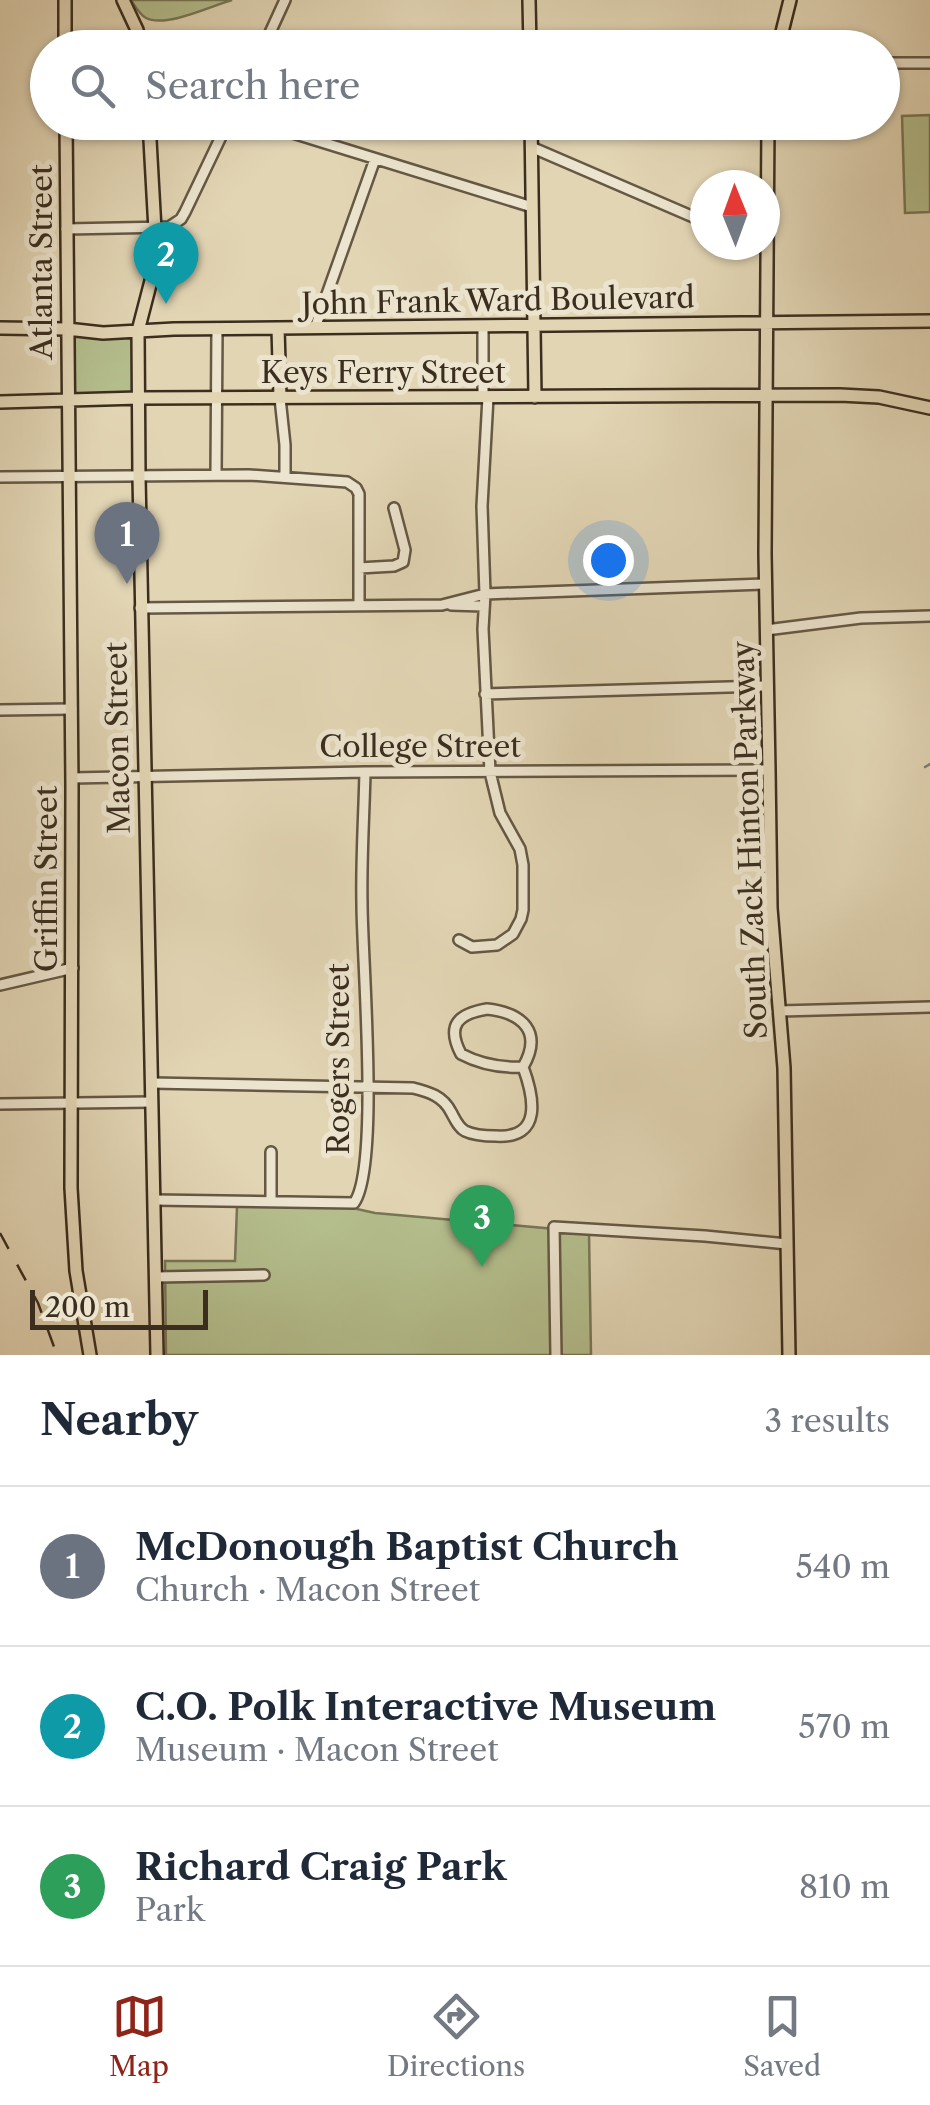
<!DOCTYPE html>
<meta charset="utf-8">
<style>
:root{--surface:#fff;--page:#f2f2f3;--text:#1f2937;--muted:#747a83;--line:#e0e1e3;--accent:#8f2418}
body{margin:0;font-family:"Libre Caslon Text",serif;background:var(--page);color:var(--text)}
.compass{position:absolute;left:690px;top:170px;width:90px;height:90px;border-radius:50%;background:var(--surface);box-shadow:0 2px 8px #0004;rotate:359deg}
.scale{position:absolute;left:30px;bottom:25px;width:178px;box-sizing:border-box;padding-left:10px;border:5px solid #3b2e1f;border-top:0;font-size:28px;line-height:35px;white-space:nowrap;color:#3b2e1f;-webkit-text-stroke:8px #ece4ce;paint-order:stroke}
.you{position:absolute;left:608px;top:560px;width:35px;height:35px;margin:-25px;border:8px solid #fff;border-radius:50%;background:#1a73e8;box-shadow:0 0 0 15px #1a73e833}
.badge{display:grid;place-items:center;width:65px;height:65px;border-radius:50%;background:var(--accent);color:#fff;font-size:32px;font-weight:700}
.pin{position:absolute;translate:-50% -82px;filter:drop-shadow(0 2px 5px #0008)}
.pin::after{content:'';position:absolute;top:52px;width:35px;height:30px;background:inherit;clip-path:polygon(0 0,100% 0,50% 100%)}
.list{margin:0;padding:0;list-style:none}
h2{display:flex;justify-content:space-between;align-items:center;height:130px;margin:0;padding:0 40px;font-size:42px}
h2 small{font-size:32px;font-weight:400;color:var(--muted)}
.list li{display:grid;grid-template-columns:65px 1fr auto;gap:30px;align-items:center;box-sizing:border-box;height:160px;padding:0 40px;border-top:2px solid var(--line)}
.list b{display:block;font-size:38px;white-space:nowrap}
.list p{margin:0;font-size:32px;white-space:nowrap;color:var(--muted)}
.list em{font-size:32px;font-style:normal;color:var(--muted)}
.icon{flex:none;width:55px;height:55px;fill:none;stroke:currentColor;stroke-width:2;stroke-linecap:round;stroke-linejoin:round}
.map{position:relative;flex:none;width:930px;height:1355px;overflow:hidden}
.search{position:absolute;background:var(--surface);box-shadow:0 2px 8px #0004;left:30px;right:30px;top:30px;height:110px;display:flex;align-items:center;gap:25px;box-sizing:border-box;padding:0 35px;border-radius:55px;color:var(--muted);font-size:38px}
.sheet{height:610px;background:var(--surface)}
nav{display:flex;justify-content:space-around;align-items:center;box-sizing:border-box;height:140px;border-top:2px solid var(--line);background:var(--surface);font-size:28px;color:var(--muted)}
nav a{display:grid;justify-items:center;gap:5px}
nav .on{color:var(--accent)}
.map>svg:first-child{display:block}
.green{fill:#b4bd8c;stroke:#787656;stroke-width:2.5}
.lines{fill:none;stroke-linecap:round;stroke-linejoin:round}
.stream{stroke:#757f7b;stroke-width:2.5}
.minor-casing{stroke:#655844;stroke-width:14}
.major-casing{stroke:#3b2e1f;stroke-width:16}
.minor{stroke:#ece4ce;stroke-width:9}
.major{stroke:#e2d5b4;stroke-width:11}
.rail{stroke:#3b2e1f;stroke-width:2.5;stroke-dasharray:18 18;stroke-linecap:butt}
.labels{text-anchor:middle;stroke-width:10;stroke-linejoin:round;paint-order:stroke}
.street-label{font-size:30px;fill:#3b2e1f;stroke:#ece4ce}
</style>
<div class="map">
<svg width="930" height="1355" viewBox="0 0 930 1355">
<rect width="100%" height="100%" fill="#e2d5b4"/>
<filter id="stains"><feTurbulence type="fractalNoise" baseFrequency=".002" numOctaves="4"/><feColorMatrix values="0 0 0 0 .2 0 0 0 0 .09 0 0 0 0 .02 0 0 0 .5 -.17"/></filter>
<radialGradient id="worn" r=".72"><stop offset=".6" stop-color="#630" stop-opacity="0"/><stop offset="1" stop-color="#630" stop-opacity=".3"/></radialGradient>
<path class="green" d="M131,0H232C211,6 166,28 146,18C140,15 135,6 131,0Z
M930,115V212L905,213L902,116Z
M67,329L138,331L139,398L68,400Z
M237,1206L348,1207L375,1213L589,1232L591,1355H166L165,1261H235Z"/>
<g class="lines">
<path class="stream" d="M925,767L930,764"/>
<defs>
<path id="minor" d="M263,48L285,0
M882,63H930
M257,122L532,207
M499,122L531,126
M531,147L705,222
M66,229L169,227L181,219L185,212L228,122
M483,327V397
M315,328L375,159
M280,398L285,445V477
M216,475L217,328
M0,477L249,475L347,482L356,488L359,494V606
M359,568L394,566L403,562L405,550L394,508
M451,605L483,606
M140,608L442,605L485,594L766,584
M766,630L861,618L930,616
M485,694L768,686
M0,710L72,709
M72,778L365,772L769,770
M459,940L472,947L497,945L513,934L521,919L523,910V865L520,849L500,813L490,772L483,629L485,594L482,506L488,397
M0,985L73,968
M487,1009C523,1013 543,1032 523,1067C501,1068 480,1064 461,1054C446,1025 458,1014 487,1009Z
M780,1011L930,1007
M152,1083L413,1088C429,1092 443,1096 451,1112C455,1119 458,1127 465,1131C473,1135 487,1136 496,1136C543,1139 534,1097 523,1067
M0,1104L152,1102
M154,1200L354,1203C380,1167 362,959 362,904C361,860 364,816 365,772
M271,1201V1152
M156,1277L264,1275
M556,1355L554,1227L705,1236L787,1244"/>
<path id="major" d="M65,0V48
M123,0L137,30L141,48
M529,0L530,48
M778,48L790,0
M66,122L72,787L71,1188L76,1271L90,1355
M149,122L156,248L152,277L138,331L139,477L157,1355
M531,122L535,397
M768,122L765,554L769,770L771,908L784,1068L789,1355
M0,328L67,329L103,333L174,329L930,321
M278,328L280,398
M0,402L139,398L840,395L879,397L930,408"/>
</defs>
<use href="#minor" class="minor-casing"/>
<use href="#major" class="major-casing"/>
<use href="#minor" class="minor"/>
<use href="#major" class="major"/>
<path class="rail" d="M0,1233L38,1303L57,1355"/>
</g>
<g class="labels">
<g class="street-label">
<text transform="translate(42 262) rotate(-90)" y="10">Atlanta Street</text>
<text transform="translate(498 301) rotate(-1)" y="10">John Frank Ward Boulevard</text>
<text x="383" y="383">Keys Ferry Street</text>
<text transform="translate(118 738) rotate(-91)" y="10">Macon Street</text>
<text x="420" y="757">College Street</text>
<text transform="translate(750 840) rotate(-92)" y="10">South Zack Hinton Parkway</text>
<text transform="translate(47 879) rotate(-90)" y="10">Griffin Street</text>
<text transform="translate(339 1059) rotate(-90)" y="10">Rogers Street</text>
</g>
</g>
<rect width="100%" height="100%" filter="url(#stains)"/>
<rect width="100%" height="100%" fill="url(#worn)"/>
</svg>
<svg class="compass" viewBox="-18 -18 36 36"><path d="M0-13l5 13h-10z" fill="#e53935"/><path d="M0 13l5-13h-10z" fill="#747a83"/></svg>
<div class="scale">200 m</div>
<div class="you"></div>
<div class="pin badge" style="left:127px;top:584px;background:#6b7280">1</div>
<div class="pin badge" style="left:166px;top:304px;background:#0f9aa8">2</div>
<div class="pin badge" style="left:482px;top:1267px;background:#2e9e5b">3</div>
<div class="search"><svg class="icon" aria-label="search" viewBox="0 0 24 24"><circle cx="10" cy="10" r="6"/><path d="M15 15l6 6"/></svg>Search here</div>
</div>
<section class="sheet">
<h2>Nearby<small>3 results</small></h2>
<ul class="list">
<li><span class="badge" style="background:#6b7280">1</span><div><b>McDonough Baptist Church</b><p>Church · Macon Street</p></div><em>540 m</em></li>
<li><span class="badge" style="background:#0f9aa8">2</span><div><b>C.O. Polk Interactive Museum</b><p>Museum · Macon Street</p></div><em>570 m</em></li>
<li><span class="badge" style="background:#2e9e5b">3</span><div><b>Richard Craig Park</b><p>Park</p></div><em>810 m</em></li>
</ul>
</section>
<nav>
<a class="on"><svg class="icon" aria-label="map" viewBox="0 0 24 24"><path d="M3 6l6-2 6 2 6-2v14l-6 2-6-2-6 2zM9 4v14M15 6v14"/></svg>Map</a>
<a><svg class="icon" aria-label="directions" viewBox="0 0 24 24"><path d="M12 3l9 9-9 9-9-9zM9 14v-3h6M13 9l2 2-2 2"/></svg>Directions</a>
<a><svg class="icon" aria-label="saved" viewBox="0 0 24 24"><path d="M7 4h10v16l-5-4-5 4z"/></svg>Saved</a>
</nav>
